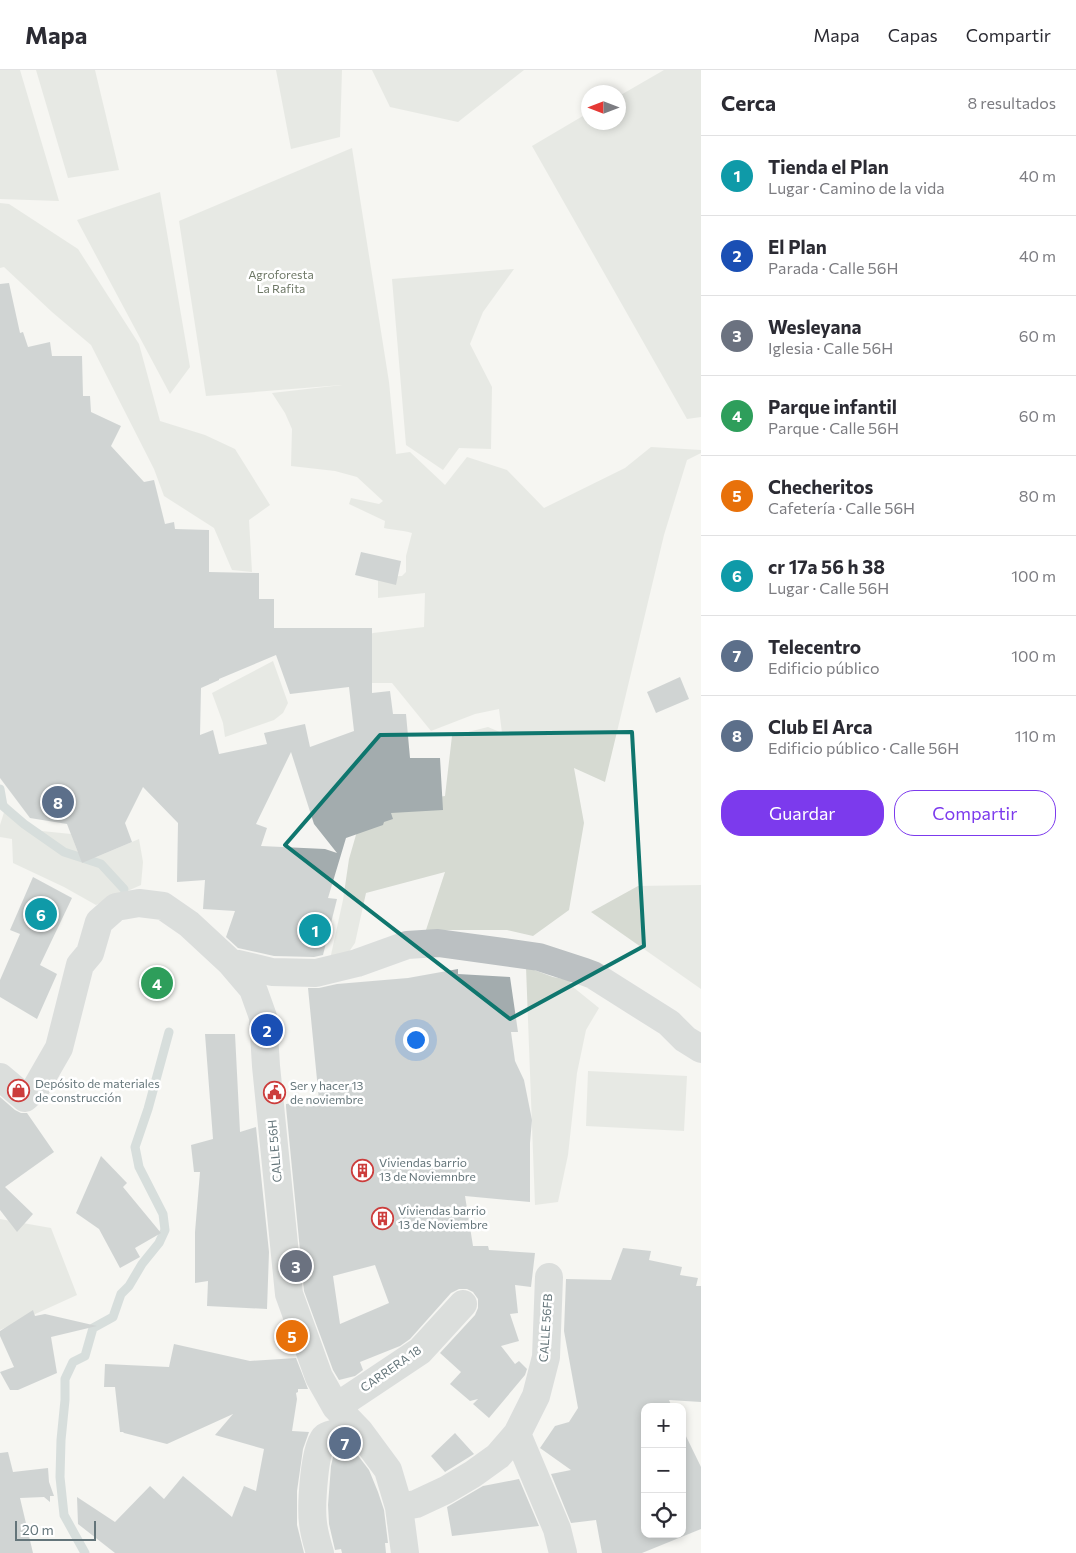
<!DOCTYPE html>
<html lang="es">
<meta charset="utf-8">
<style>
:root{--surface:#fff;--page:#f7f7f7;--text:#2b2b33;--muted:#7c7c81;--line:#e1e1e2;--accent:#7c3aed}
body{margin:0;font-family:Commissioner,sans-serif;background:var(--page);color:var(--text)}
.controls{position:absolute;right:15px;bottom:15px;display:grid;overflow:hidden;border-radius:10px;box-shadow:0 2px 8px #0003}
.controls button{width:45px;height:45px;display:grid;place-items:center;padding:0;border:0;border-bottom:1px solid var(--line);background:var(--surface);color:var(--text);font:25px sans-serif}
.compass{position:absolute;left:581px;top:15px;width:45px;height:45px;border-radius:50%;background:var(--surface);box-shadow:0 2px 8px #0003;rotate:270deg}
.scale{position:absolute;left:15px;bottom:12px;width:81px;box-sizing:border-box;padding-left:5px;border:2px solid #64757a;border-top:0;font-size:14px;line-height:18px;white-space:nowrap;color:#64757a;-webkit-text-stroke:4px #fff;paint-order:stroke}
.you{position:absolute;left:415px;top:969px;width:18px;height:18px;margin:-12px;border:4px solid #fff;border-radius:50%;background:#1a73e8;box-shadow:0 0 0 8px #1a73e833}
.badge{display:grid;place-items:center;width:32px;height:32px;border-radius:50%;background:var(--accent);color:#fff;font-size:16px;font-weight:700}
.pin{position:absolute;translate:-50% -50%;border:2px solid #fff;box-shadow:0 1px 5px #0006}
.list{margin:0;padding:0;list-style:none}
h2{display:flex;justify-content:space-between;align-items:center;height:65px;margin:0;padding:0 20px;font-size:21px}
h2 small{font-size:16px;font-weight:400;color:var(--muted)}
.list li{display:grid;grid-template-columns:32px 1fr auto;gap:15px;align-items:center;box-sizing:border-box;height:80px;padding:0 20px;border-top:1px solid var(--line)}
.list b{display:block;font-size:19px;white-space:nowrap}
.list p{margin:0;font-size:16px;white-space:nowrap;color:var(--muted)}
.list em{font-size:16px;font-style:normal;color:var(--muted)}
.actions{display:flex;gap:10px;padding:15px 20px}
.actions a{flex:1;padding:11px 0;border:1px solid var(--accent);border-radius:20px;text-align:center;font-size:18px;color:var(--accent)}
.actions .main{background:var(--accent);color:#fff}
.icon{flex:none;width:28px;height:28px;fill:none;stroke:currentColor;stroke-width:2;stroke-linecap:round;stroke-linejoin:round}
.map{position:relative;flex:none;width:701px;height:1483px;overflow:hidden}
header{display:flex;align-items:center;gap:30px;box-sizing:border-box;height:70px;padding:0 25px;background:var(--surface);border-bottom:1px solid var(--line)}
header strong{font-size:24px}
nav{display:flex;gap:28px;margin-inline-start:auto;font-size:18px}
main{display:flex}
aside{flex:1;background:var(--surface)}
.map>svg:first-child{display:block}
.green{fill:#d6dad2}
.lines{fill:none;stroke-linecap:round;stroke-linejoin:round}
.stream{stroke:#b2c1c1;stroke-width:9}
.building{fill:#a3acae;fill-rule:evenodd}
.minor{stroke:#bbc0c2;stroke-width:28}
.marked{fill:none;stroke:#0f766e;stroke-width:4;stroke-linejoin:round}
.labels{text-anchor:middle;stroke-width:5;stroke-linejoin:round;paint-order:stroke}
.park-label{font-size:12px;fill:#6e7866;stroke:#fff}
.poi-label{font-size:12px;fill:#64757a;stroke:#fff;text-anchor:start}
.street-label{font-size:12px;fill:#64757a;stroke:#fff}
</style>
<header>
<strong>Mapa</strong>
<nav><a>Mapa</a><a>Capas</a><a>Compartir</a></nav>
</header>
<main>
<div class="map">
<svg width="701" height="1483" viewBox="0 0 701 1483">
<rect width="100%" height="100%" fill="#f5f5f2"/>
<path class="green" d="M0,0H20L59,131L0,129Z
M36,0H95L119,100L68,108Z
M276,0H342L340,67L291,79Z
M372,0H524L458,52L390,37Z
M664,0H701V347L687,349L532,76L588,43V52H618L619,26Z
M352,78L389,312L396,384L410,382L445,415L467,387L507,400L544,438L625,398L651,377L701,380V383L687,390L664,465L605,712L574,698L584,753L569,840L533,866L507,860H426L445,802L366,823L355,873L346,886L329,894L343,830L349,789L360,751L415,730L445,726L452,666L488,657L502,663L499,639L475,644L431,661L392,613H371L351,573L373,563L424,557L425,523L378,528V507L402,506L406,502V486L412,463C402,460 394,460 384,458L385,451L349,434L351,428L379,434L383,431L357,407L335,401L291,396L292,359L285,343L272,323L342,315L206,326L179,151Z
M160,122L190,297L170,324L77,150Z
M0,133L9,134L78,179L139,274L160,351L205,365L235,379L270,435L249,450L252,502L232,500L214,458L164,426L154,399L91,275L52,242L4,197L0,198Z
M514,199L483,242L470,274L492,317L491,379L459,378L443,400L406,375L392,209Z
M273,591L288,633L283,643L274,650L225,667L223,653L212,623Z
M7,733L32,760L71,764L82,793L139,769L143,792L141,815L96,835L64,817L13,793L12,769L0,767V755Z
M701,815V919L591,842L638,816Z
M526,897L553,907L569,910L573,917L599,938L586,960L577,1003L568,1085L558,1132L535,1135Z
M588,1001L687,1006L684,1061L586,1056Z
M0,1149L51,1158L77,1225L0,1260Z"/>
<g class="lines">
<path class="stream" d="M0,719L3,736L24,754L64,782L101,794L124,819
M85,1483L64,1445L60,1407L61,1370L65,1330V1309L73,1292L85,1286L93,1258L113,1247L121,1224L129,1216L142,1194L159,1173L165,1160L163,1144L139,1097L135,1077L148,1039L169,962"/>
</g>
<path class="building" d="M9,213L20,263L23,262L28,277L50,272L52,286H82L83,326H90L91,342L121,356L111,376L144,412L154,410L165,454L174,452L175,459L209,460V502L259,503V529H274V558H372V623L390,621L393,644H406L410,688H440L443,740L391,743L393,749L384,752L383,755L346,768L328,828L337,829L323,885L314,887L274,886L238,878L226,867L235,841L203,839L205,810L177,812L178,753L143,717L125,753L132,772L82,793L67,754L30,748L0,708V214ZM276,585L290,624L349,617L354,661L310,677L305,654L264,663L267,674L219,684L213,660L200,665L201,618L219,610V609ZM291,682L314,754L337,783L325,779L261,776L267,758L256,754Z
M361,482L401,491L396,515L355,505Z
M680,607L689,629L656,643L647,622Z
M33,807L72,828L40,895L57,904L37,949L0,927V910L20,864L10,860Z
M458,899V904L510,907L518,962H511L515,991L524,1010L532,1050L530,1073V1132L465,1126L473,1176H488L489,1180L535,1183L531,1217L515,1215L518,1243L510,1244L519,1271L501,1276L515,1294L519,1291L527,1299L525,1305L489,1348L473,1334L478,1329L470,1331L450,1314L461,1302L440,1283L475,1245L478,1238V1229L473,1222L467,1219H459L451,1223L410,1269L400,1276L360,1292L363,1300L355,1306L339,1310L333,1300L304,1221L286,1037V1034L319,1030L308,918H319L337,914L408,908ZM375,1195L389,1233L340,1254L333,1206Z
M205,964H235L240,1062L256,1057L269,1182L267,1239L207,1236L208,1211L195,1213V1162L200,1102H194L191,1075L213,1069Z
M0,1027L15,1040L21,1043H27L54,1082L5,1117L33,1144L17,1162L0,1140Z
M101,1086L127,1113L123,1117L161,1163L135,1178L140,1187L120,1198L99,1159L76,1143Z
M623,1178L651,1181L649,1190L682,1197L680,1205L698,1208L696,1216H701V1332L669,1330L672,1337H645V1464H682V1358L701,1397V1459L642,1483H602L596,1450L571,1453L551,1404L571,1400L540,1378L555,1356L569,1352L578,1338L564,1261L566,1209L611,1210Z
M33,1240L35,1246L45,1244L97,1256L51,1267L57,1303L18,1320H10L0,1302L14,1297L0,1266V1261Z
M174,1274L250,1291L296,1288L308,1319H298V1322L296,1323L297,1329L292,1361L309,1362L303,1379L297,1421V1455L304,1483H115L78,1454L77,1427L115,1452L150,1416L164,1429L183,1406L232,1447L244,1416L256,1421L264,1379L215,1365L233,1344L167,1374L124,1363L123,1362H120L115,1317H104L105,1294L169,1297Z
M455,1363L474,1384L445,1402L431,1386Z
M335,1379H353L369,1400L378,1422L384,1440L388,1473H385L386,1483H342L341,1479L335,1480L329,1454L328,1435L331,1396Z
M8,1382L13,1402L48,1398L49,1412L54,1426H50V1432L44,1427L20,1428L33,1483H0V1383Z
M519,1409L539,1456L452,1466L447,1437L483,1416Z"/>
<g class="lines">
<path class="minor" d="M230,892L272,902L316,903L357,893L407,875L438,873L539,887L585,902L593,905L669,953L685,969L701,979
M0,1007L25,1028L36,1018L59,978L80,895L90,883L99,852L116,837L139,833L163,836L189,854L230,892L253,919L263,947L266,996L289,1224L319,1307L336,1337L360,1362L388,1400L399,1437L405,1483
M336,1337L420,1281L463,1234
M517,1364L557,1459L563,1483
M399,1437L416,1434L446,1420L473,1404L498,1386L517,1364L536,1326L546,1287L549,1207
M320,1483C317,1473 314,1463 313,1453C311,1438 314,1375 325,1367C334,1361 350,1363 360,1362"/>
</g>
<path d="M0 0H701V1483H0ZM632,662L644,876L510,949L285,775L380,665Z" fill="#f5f5f2" fill-opacity=".55" fill-rule="evenodd"/>
<path class="marked" d="M632,662L644,876L510,949L285,775L380,665Z"/>
<defs>
<symbol id="shop-ring" viewBox="-11 -11 22 22"><circle r="9.5" fill="#fff" stroke="#cc3d3c" stroke-width="1.5"/><path d="M-5-2.5h2.3a2.7 3.5 0 0 1 5.4 0H5L5.5 6h-11ZM-1.5-2.5h3a1.5 2.3 0 0 0-3 0Z" fill="#cc3d3c"/></symbol>
<symbol id="civic-ring" viewBox="-11 -11 22 22"><circle r="9.5" fill="#fff" stroke="#cc3d3c" stroke-width="1.5"/><path d="M-.6-6.5H3V-4.5H.6V-3L4-1V1h2V6H-6V1h2V-1L-.6-3ZM-1.2 2.5V6h2.4V2.5Z" fill="#cc3d3c"/></symbol>
<symbol id="building-ring" viewBox="-11 -11 22 22"><circle r="9.5" fill="#fff" stroke="#cc3d3c" stroke-width="1.5"/><path d="M-4-6H4V6H1V3H-1V6H-4ZM-2.5-4.3h1.7v1.8h-1.7ZM.8-4.3h1.7v1.8H.8ZM-2.5-1h1.7V.8h-1.7ZM.8-1h1.7V.8H.8Z" fill="#cc3d3c"/></symbol>
</defs>
<g fill-rule="evenodd">
<use href="#shop-ring" x="6" y="1008" width="25" height="25"/>
<use href="#civic-ring" x="262" y="1010" width="25" height="25"/>
<use href="#building-ring" x="350" y="1088" width="25" height="25"/>
<use href="#building-ring" x="370" y="1136" width="25" height="25"/>
</g>
<g class="labels">
<g class="park-label">
<text x="281" y="209">Agroforesta<tspan x="281" dy="14">La Rafita</tspan></text>
</g>
<g class="poi-label">
<text x="35" y="1018">Depósito de materiales<tspan x="35" dy="14">de construcción</tspan></text>
<text x="290" y="1020">Ser y hacer 13<tspan x="290" dy="14">de noviembre</tspan></text>
<text x="379" y="1097">Viviendas barrio<tspan x="379" dy="14">13 de Noviemnbre</tspan></text>
<text x="398" y="1145">Viviendas barrio<tspan x="398" dy="14">13 de Noviembre</tspan></text>
</g>
<g class="street-label">
<text transform="translate(275 1081) rotate(-95)" y="4">CALLE 56H</text>
<text transform="translate(546 1258) rotate(-86)" y="4">CALLE 56FB</text>
<text transform="translate(391 1299) rotate(-35)" y="4">CARRERA 18</text>
</g>
</g>
</svg>
<div class="controls">
<button>+</button>
<button>−</button>
<button><svg class="icon" aria-label="locate" viewBox="0 0 24 24"><circle cx="12" cy="12" r="6"/><path d="M12 2v4M12 18v4M2 12h4M18 12h4"/></svg></button>
</div>
<svg class="compass" viewBox="-18 -18 36 36"><path d="M0-13l5 13h-10z" fill="#e53935"/><path d="M0 13l5-13h-10z" fill="#7c7c81"/></svg>
<div class="scale">20 m</div>
<div class="you"></div>
<div class="pin badge" style="left:315px;top:860px;background:#0f9aa8">1</div>
<div class="pin badge" style="left:267px;top:960px;background:#1a4fb4">2</div>
<div class="pin badge" style="left:296px;top:1196px;background:#6b7280">3</div>
<div class="pin badge" style="left:157px;top:913px;background:#2e9e5b">4</div>
<div class="pin badge" style="left:292px;top:1266px;background:#e8710a">5</div>
<div class="pin badge" style="left:41px;top:844px;background:#0f9aa8">6</div>
<div class="pin badge" style="left:345px;top:1373px;background:#5c6f8a">7</div>
<div class="pin badge" style="left:58px;top:732px;background:#5c6f8a">8</div>
</div>
<aside>
<h2>Cerca<small>8 resultados</small></h2>
<ul class="list">
<li><span class="badge" style="background:#0f9aa8">1</span><div><b>Tienda el Plan</b><p>Lugar · Camino de la vida</p></div><em>40 m</em></li>
<li><span class="badge" style="background:#1a4fb4">2</span><div><b>El Plan</b><p>Parada · Calle 56H</p></div><em>40 m</em></li>
<li><span class="badge" style="background:#6b7280">3</span><div><b>Wesleyana</b><p>Iglesia · Calle 56H</p></div><em>60 m</em></li>
<li><span class="badge" style="background:#2e9e5b">4</span><div><b>Parque infantil</b><p>Parque · Calle 56H</p></div><em>60 m</em></li>
<li><span class="badge" style="background:#e8710a">5</span><div><b>Checheritos</b><p>Cafetería · Calle 56H</p></div><em>80 m</em></li>
<li><span class="badge" style="background:#0f9aa8">6</span><div><b>cr 17a 56 h 38</b><p>Lugar · Calle 56H</p></div><em>100 m</em></li>
<li><span class="badge" style="background:#5c6f8a">7</span><div><b>Telecentro</b><p>Edificio público</p></div><em>100 m</em></li>
<li><span class="badge" style="background:#5c6f8a">8</span><div><b>Club El Arca</b><p>Edificio público · Calle 56H</p></div><em>110 m</em></li>
</ul>
<div class="actions"><a class="main">Guardar</a><a>Compartir</a></div>
</aside>
</main>
